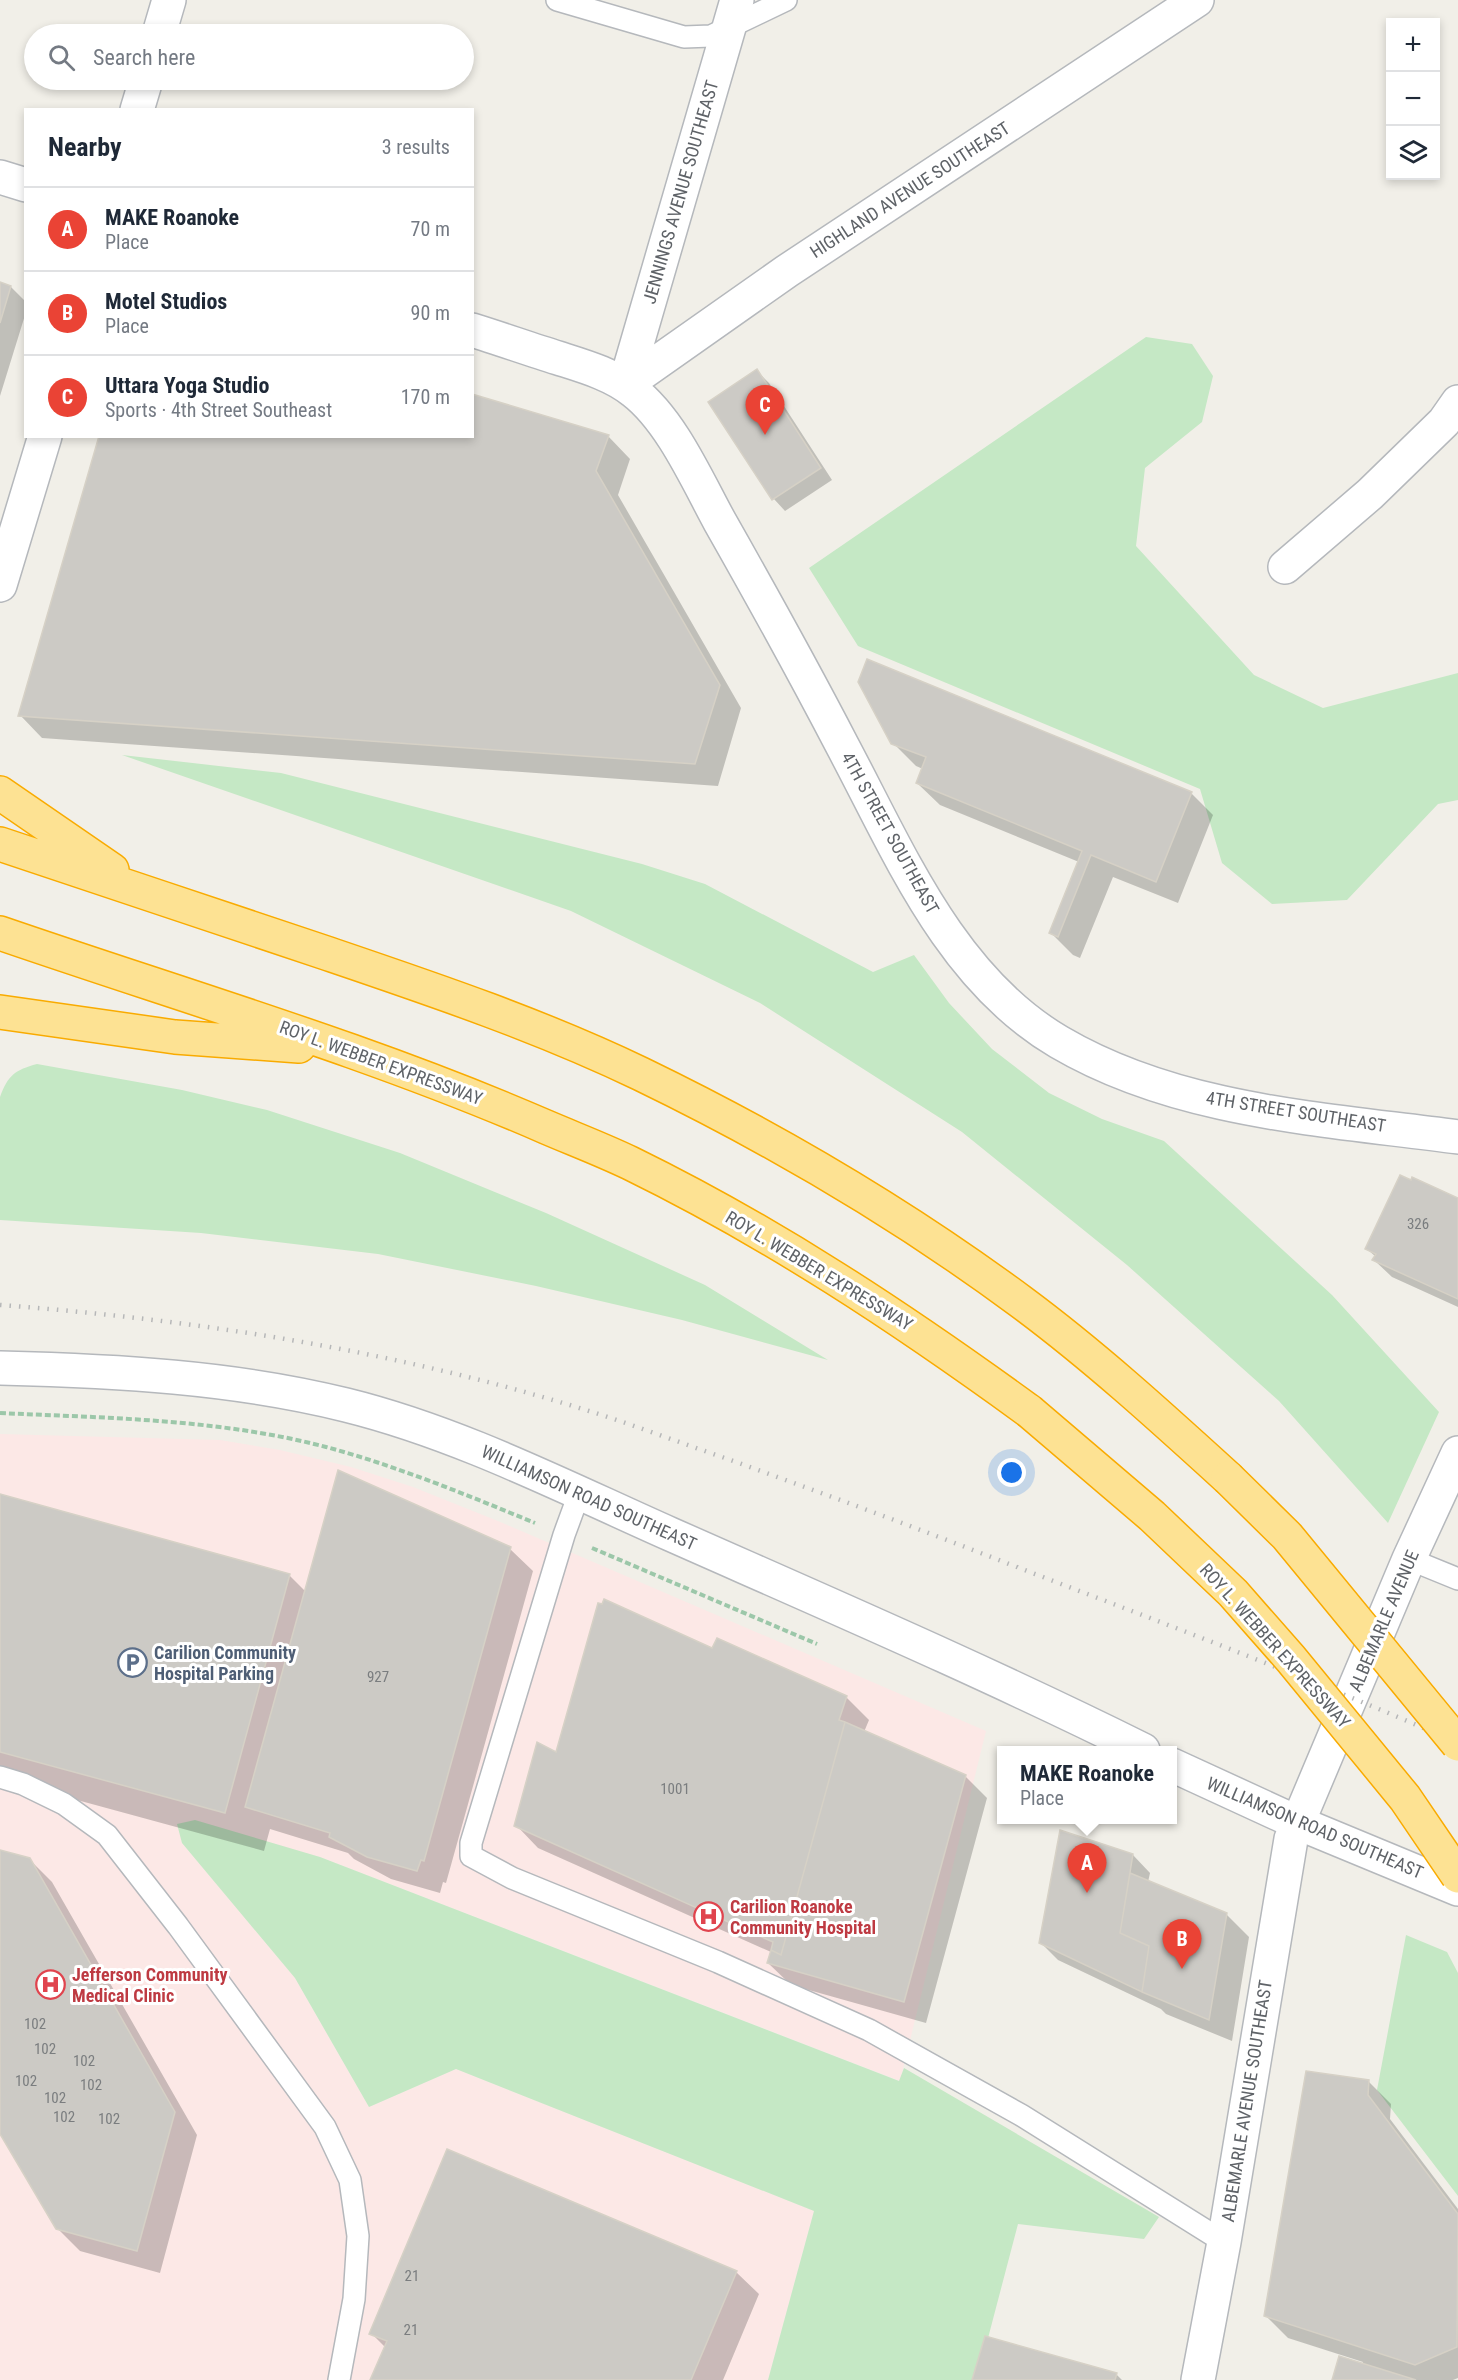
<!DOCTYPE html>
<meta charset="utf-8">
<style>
:root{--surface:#fff;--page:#f6f6f7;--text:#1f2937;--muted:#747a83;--line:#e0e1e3;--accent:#ea4335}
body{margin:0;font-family:"Roboto Condensed",sans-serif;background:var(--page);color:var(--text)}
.controls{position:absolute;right:18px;top:18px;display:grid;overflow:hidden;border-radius:0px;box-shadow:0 3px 9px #0003}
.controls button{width:54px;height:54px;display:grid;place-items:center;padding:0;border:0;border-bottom:2px solid var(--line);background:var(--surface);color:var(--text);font:30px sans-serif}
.you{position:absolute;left:1012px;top:1473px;width:21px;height:21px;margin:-15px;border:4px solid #fff;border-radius:50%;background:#1a73e8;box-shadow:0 0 0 9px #1a73e833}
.badge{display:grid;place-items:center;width:39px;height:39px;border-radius:50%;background:var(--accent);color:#fff;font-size:20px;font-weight:700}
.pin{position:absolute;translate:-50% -50px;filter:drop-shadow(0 2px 3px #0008)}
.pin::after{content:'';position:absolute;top:32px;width:21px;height:18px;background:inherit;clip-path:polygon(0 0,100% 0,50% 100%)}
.popup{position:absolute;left:997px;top:1746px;width:180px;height:78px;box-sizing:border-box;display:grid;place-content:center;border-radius:0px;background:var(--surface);filter:drop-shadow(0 2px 4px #0005);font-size:20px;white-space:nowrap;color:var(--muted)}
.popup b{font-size:22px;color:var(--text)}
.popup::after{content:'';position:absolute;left:50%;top:100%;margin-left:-12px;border:12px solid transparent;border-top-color:var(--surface)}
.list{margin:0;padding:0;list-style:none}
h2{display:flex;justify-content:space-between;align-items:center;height:78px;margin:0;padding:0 24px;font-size:26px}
h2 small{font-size:20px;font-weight:400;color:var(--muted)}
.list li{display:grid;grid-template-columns:39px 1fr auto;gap:18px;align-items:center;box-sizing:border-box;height:84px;padding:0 24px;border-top:2px solid var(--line)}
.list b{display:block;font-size:22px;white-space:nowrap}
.list p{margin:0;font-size:20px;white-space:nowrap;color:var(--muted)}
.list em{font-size:20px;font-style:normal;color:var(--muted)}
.icon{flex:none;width:33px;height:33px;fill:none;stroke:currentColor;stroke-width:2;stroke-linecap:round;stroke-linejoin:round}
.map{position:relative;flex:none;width:1458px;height:2380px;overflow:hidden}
.search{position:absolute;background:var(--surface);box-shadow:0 3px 9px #0003;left:24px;top:24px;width:450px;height:66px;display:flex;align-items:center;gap:15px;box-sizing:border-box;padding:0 21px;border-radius:33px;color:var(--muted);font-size:22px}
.panel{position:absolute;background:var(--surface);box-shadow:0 3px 9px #0003;left:24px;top:108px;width:450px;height:330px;border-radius:0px}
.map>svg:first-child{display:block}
.medical{fill:#fce8e6}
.green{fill:#c5e8c5}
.shadow{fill:#0003}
.building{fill:#cccac5;stroke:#d6d1c6;stroke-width:1.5}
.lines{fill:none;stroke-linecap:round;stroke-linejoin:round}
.service-casing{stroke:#b5b8bc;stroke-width:24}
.minor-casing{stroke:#b5b8bc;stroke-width:36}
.tertiary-casing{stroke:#b5b8bc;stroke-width:36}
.motorway-casing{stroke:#f9ab00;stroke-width:36}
.path{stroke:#9cc7a9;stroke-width:4;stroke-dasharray:6 3;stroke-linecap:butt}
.service{stroke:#fff;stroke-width:21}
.minor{stroke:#fff;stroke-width:33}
.tertiary{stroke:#fff;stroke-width:33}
.motorway{stroke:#fde293;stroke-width:33}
.rail{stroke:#b6b7b8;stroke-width:4.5;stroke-dasharray:1.5 8;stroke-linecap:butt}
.motorway-bridge-casing{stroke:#f9ab00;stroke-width:36;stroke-linecap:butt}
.motorway-bridge{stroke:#fde293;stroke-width:33}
.labels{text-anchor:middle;stroke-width:6;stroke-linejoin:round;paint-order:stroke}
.number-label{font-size:15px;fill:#7a7d7f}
.street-label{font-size:18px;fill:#5f6368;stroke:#fff}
.service-label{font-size:18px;font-weight:bold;fill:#4e5e75;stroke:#fff;text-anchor:start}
.health-label{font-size:18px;font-weight:bold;fill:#be3a42;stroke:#fff;text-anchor:start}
</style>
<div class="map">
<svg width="1458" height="2380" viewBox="0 0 1458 2380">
<rect width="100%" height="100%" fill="#f1efe8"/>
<path class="medical" d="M0,1434L220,1440L280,1450L351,1467L413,1487L498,1521L986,1731L900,2081L320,1857L178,1824L182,1843L295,1978L369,2107L456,2069L814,2211L768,2380H0Z"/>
<path class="green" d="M1146,337L1192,344L1213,376L1202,422L1145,468L1136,546L1254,675L1323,708L1458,673V800L1438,804L1347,900L1272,904L1222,863L1200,789L858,646L809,568Z
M122,755L281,773L642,864L705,884L873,972L914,955L949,1003L992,1049L1049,1093L1102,1119L1164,1141L1332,1295L1439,1412L1388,1523L1279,1401L1127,1265L962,1132L760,1003L571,911Z
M37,1064L182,1090L267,1110L400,1153L546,1213L705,1285L828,1360L682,1320L536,1286L378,1254L201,1233L0,1220V1097C8,1075 15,1070 37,1064Z
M195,1820L320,1857L899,2081L904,2068L1159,2217L1144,2239L1018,2224L977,2380H768L814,2211L456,2069L369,2107L295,1978L182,1843L177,1824Z
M1406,1935L1447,1952L1458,1973V2196L1377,2090Z"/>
<path class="shadow" d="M0,284L11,287L26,302V312L0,396Z
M757,371L769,383L832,480L785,511L774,499L710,402Z
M608,436L630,459L618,495L741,708L718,786L42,738L20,715Z
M893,743L1191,793L1213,815L1178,903L1113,877L1080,958L1073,955L1051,933L1079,862L940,805L917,783L923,769L916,766Z
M1458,1200V1307L1392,1277L1374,1260L1376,1257L1367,1249Z
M0,1496L289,1575L306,1592L510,1549L533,1571L446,1883L443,1882L440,1893L391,1879L354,1859L348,1853L270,1829L264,1851L0,1779Z
M712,1650L846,1697L869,1720L864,1732L965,1776L987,1798L926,2023L791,1985L768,1963L771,1952L538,1848L516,1825L557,1754Z
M0,1852L29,1859L52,1882L197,2135L160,2273L80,2251L57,2228L0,2130Z
M1133,1855L1150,1873L1148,1882L1226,1914L1249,1937L1232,2041L1166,2014L1161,2009L1058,1960L1040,1942Z
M1368,2081L1391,2104L1390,2119L1458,2209V2378L1453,2380H1334L1362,2365L1363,2362L1288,2338L1266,2316Z
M736,2272L759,2294L723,2380H372L386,2348L371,2333Z
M1116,2374L1122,2380H973Z"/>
<path class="building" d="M0,282L11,286L0,323Z
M757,369L821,468L772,500L708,402Z
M472,394L609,435L596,471L720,685L695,764L18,716L99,436H472Z
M867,659L1192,792L1156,882L1091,855L1058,937L1049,933L1082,851L916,783L926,757L891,744L858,682Z
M1400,1175L1411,1180L1412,1177L1458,1198V1299L1372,1260L1376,1254L1365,1249Z
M338,1470L511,1547L424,1861L421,1860L417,1871L367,1857L329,1837L330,1833L245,1807Z
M0,1494L290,1574L225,1813L0,1752Z
M604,1599L712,1648L717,1638L847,1696L839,1720L845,1722L781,1955L771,1950L773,1942L514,1826L537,1742L556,1752L598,1603L602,1604Z
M845,1722L966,1775L904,2002L767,1963L771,1950L781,1955Z
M1060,1830L1133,1854L1120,1933L1149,1946L1142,1992L1039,1943Z
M0,1850L30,1858L175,2112L137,2251L56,2229L0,2134Z
M1130,1873L1227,1913L1209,2020L1142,1992L1149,1946L1120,1933Z
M1306,2071L1369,2080L1368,2095L1458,2214L1457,2347L1415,2365L1264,2316Z
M447,2149L737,2271L691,2380H370L387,2341L369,2334Z
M985,2336L1117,2373L1115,2380H972Z
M1339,2356L1416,2380H1332Z"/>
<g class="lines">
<defs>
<path id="service" d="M557,0L684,37L711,36L786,0
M579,1494L564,1535L471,1843V1856L512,1878L718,1962L869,2030L1021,2115L1224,2242
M1409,1559L1458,1579
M0,1777L23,1784L64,1804L107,1835L178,1926L325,2127L350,2180L358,2236L354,2299L339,2380"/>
<path id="minor" d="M159,34L169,0
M137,110L146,80
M0,177L26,185
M472,330C501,339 529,349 558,358C583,366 612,374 633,391C671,420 697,480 720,522C762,596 803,670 842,745C899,852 950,978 1059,1042C1178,1112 1324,1119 1458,1137
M625,385L787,271L1197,0
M625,385L737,0
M1285,567L1370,494L1444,422L1458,402
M0,585L45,436
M1198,2380L1224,2242L1291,1839L1409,1559L1458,1453"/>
<path id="tertiary" d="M0,1368C116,1371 233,1377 346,1405C459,1433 564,1487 670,1534C828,1604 988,1673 1143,1750
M1172,1765L1296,1822L1458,1889"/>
<path id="motorway" d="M0,793L112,870
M0,844C109,880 217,917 326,953C432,989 539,1025 641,1074C773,1138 901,1213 1020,1301C1093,1355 1161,1417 1228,1478
M0,933C183,996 369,1050 546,1127C574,1139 603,1150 630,1163C773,1233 901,1318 1029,1411
M0,1012L175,1037L299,1046"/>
</defs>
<use href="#service" class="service-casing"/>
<use href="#minor" class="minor-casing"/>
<use href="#tertiary" class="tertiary-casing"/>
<use href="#motorway" class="motorway-casing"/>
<path class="path" d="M0,1413C108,1418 220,1419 326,1447C397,1466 467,1495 535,1523
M592,1548L817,1644"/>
<use href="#service" class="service"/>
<use href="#minor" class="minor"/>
<use href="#tertiary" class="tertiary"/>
<use href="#motorway" class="motorway"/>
<path class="rail" d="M0,1305C199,1320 398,1351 589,1411C628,1423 667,1438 705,1451C812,1489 917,1528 1022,1569C1168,1625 1315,1680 1458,1743"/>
<defs>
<path id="motorway-bridge" d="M1029,1411L1152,1516L1233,1593L1291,1659L1405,1798L1458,1876
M1228,1478L1287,1536L1458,1744"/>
</defs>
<use href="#motorway-bridge" class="motorway-bridge-casing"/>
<use href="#motorway-bridge" class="motorway-bridge"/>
</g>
<defs>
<symbol id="parking-ring" viewBox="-11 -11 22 22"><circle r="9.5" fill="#fff" stroke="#5c6f8a" stroke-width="1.5"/><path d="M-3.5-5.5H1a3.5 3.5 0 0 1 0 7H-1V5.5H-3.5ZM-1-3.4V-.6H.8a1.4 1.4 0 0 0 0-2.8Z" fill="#5c6f8a"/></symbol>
<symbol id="hospital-ring" viewBox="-11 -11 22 22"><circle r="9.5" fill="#fff" stroke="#e0444e" stroke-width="1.5"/><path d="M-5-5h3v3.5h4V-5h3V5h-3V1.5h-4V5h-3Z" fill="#e0444e"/></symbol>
</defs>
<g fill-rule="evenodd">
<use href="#parking-ring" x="116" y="1646" width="33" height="33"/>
<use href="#hospital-ring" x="692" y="1900" width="33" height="33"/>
<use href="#hospital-ring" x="34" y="1968" width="33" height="33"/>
</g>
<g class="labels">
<g class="number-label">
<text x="1418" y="1229">326</text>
<text x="378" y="1682">927</text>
<text x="675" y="1794">1001</text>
<text x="35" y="2029">102</text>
<text x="45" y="2054">102</text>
<text x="84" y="2066">102</text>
<text x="26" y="2086">102</text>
<text x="91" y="2090">102</text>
<text x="55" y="2103">102</text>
<text x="64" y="2122">102</text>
<text x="109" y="2124">102</text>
<text x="412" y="2281">21</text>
<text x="411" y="2335">21</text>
</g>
<g class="street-label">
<text transform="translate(910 190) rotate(-33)" y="6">HIGHLAND AVENUE SOUTHEAST</text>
<text transform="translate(681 192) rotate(-74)" y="6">JENNINGS AVENUE SOUTHEAST</text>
<text transform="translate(890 833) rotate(61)" y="6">4TH STREET SOUTHEAST</text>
<text transform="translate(381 1063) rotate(20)" y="6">ROY L. WEBBER EXPRESSWAY</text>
<text transform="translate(1296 1112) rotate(9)" y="6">4TH STREET SOUTHEAST</text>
<text transform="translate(819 1271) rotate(31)" y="6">ROY L. WEBBER EXPRESSWAY</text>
<text transform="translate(589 1498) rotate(24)" y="6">WILLIAMSON ROAD SOUTHEAST</text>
<text transform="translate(1384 1621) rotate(-67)" y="6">ALBEMARLE AVENUE</text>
<text transform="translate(1275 1646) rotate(48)" y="6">ROY L. WEBBER EXPRESSWAY</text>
<text transform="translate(1315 1828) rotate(23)" y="6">WILLIAMSON ROAD SOUTHEAST</text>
<text transform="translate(1247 2101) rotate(-81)" y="6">ALBEMARLE AVENUE SOUTHEAST</text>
</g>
<g class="service-label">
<text x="154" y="1659">Carilion Community<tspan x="154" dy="21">Hospital Parking</tspan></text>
</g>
<g class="health-label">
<text x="730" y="1913">Carilion Roanoke<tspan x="730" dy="21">Community Hospital</tspan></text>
<text x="72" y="1981">Jefferson Community<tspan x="72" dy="21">Medical Clinic</tspan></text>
</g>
</g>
</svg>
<div class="controls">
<button>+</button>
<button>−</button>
<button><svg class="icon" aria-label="layers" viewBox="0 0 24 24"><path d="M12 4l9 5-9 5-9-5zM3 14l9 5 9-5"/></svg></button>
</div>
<div class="you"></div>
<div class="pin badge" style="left:1087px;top:1893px">A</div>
<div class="popup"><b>MAKE Roanoke</b>Place</div>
<div class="pin badge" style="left:1182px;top:1969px">B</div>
<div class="pin badge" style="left:765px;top:435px">C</div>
<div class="search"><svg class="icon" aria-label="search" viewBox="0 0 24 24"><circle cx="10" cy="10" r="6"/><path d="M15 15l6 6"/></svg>Search here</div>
<section class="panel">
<h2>Nearby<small>3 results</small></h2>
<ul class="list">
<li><span class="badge">A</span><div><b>MAKE Roanoke</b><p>Place</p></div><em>70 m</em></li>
<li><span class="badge">B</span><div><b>Motel Studios</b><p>Place</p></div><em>90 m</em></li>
<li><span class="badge">C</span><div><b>Uttara Yoga Studio</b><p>Sports · 4th Street Southeast</p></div><em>170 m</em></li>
</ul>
</section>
</div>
